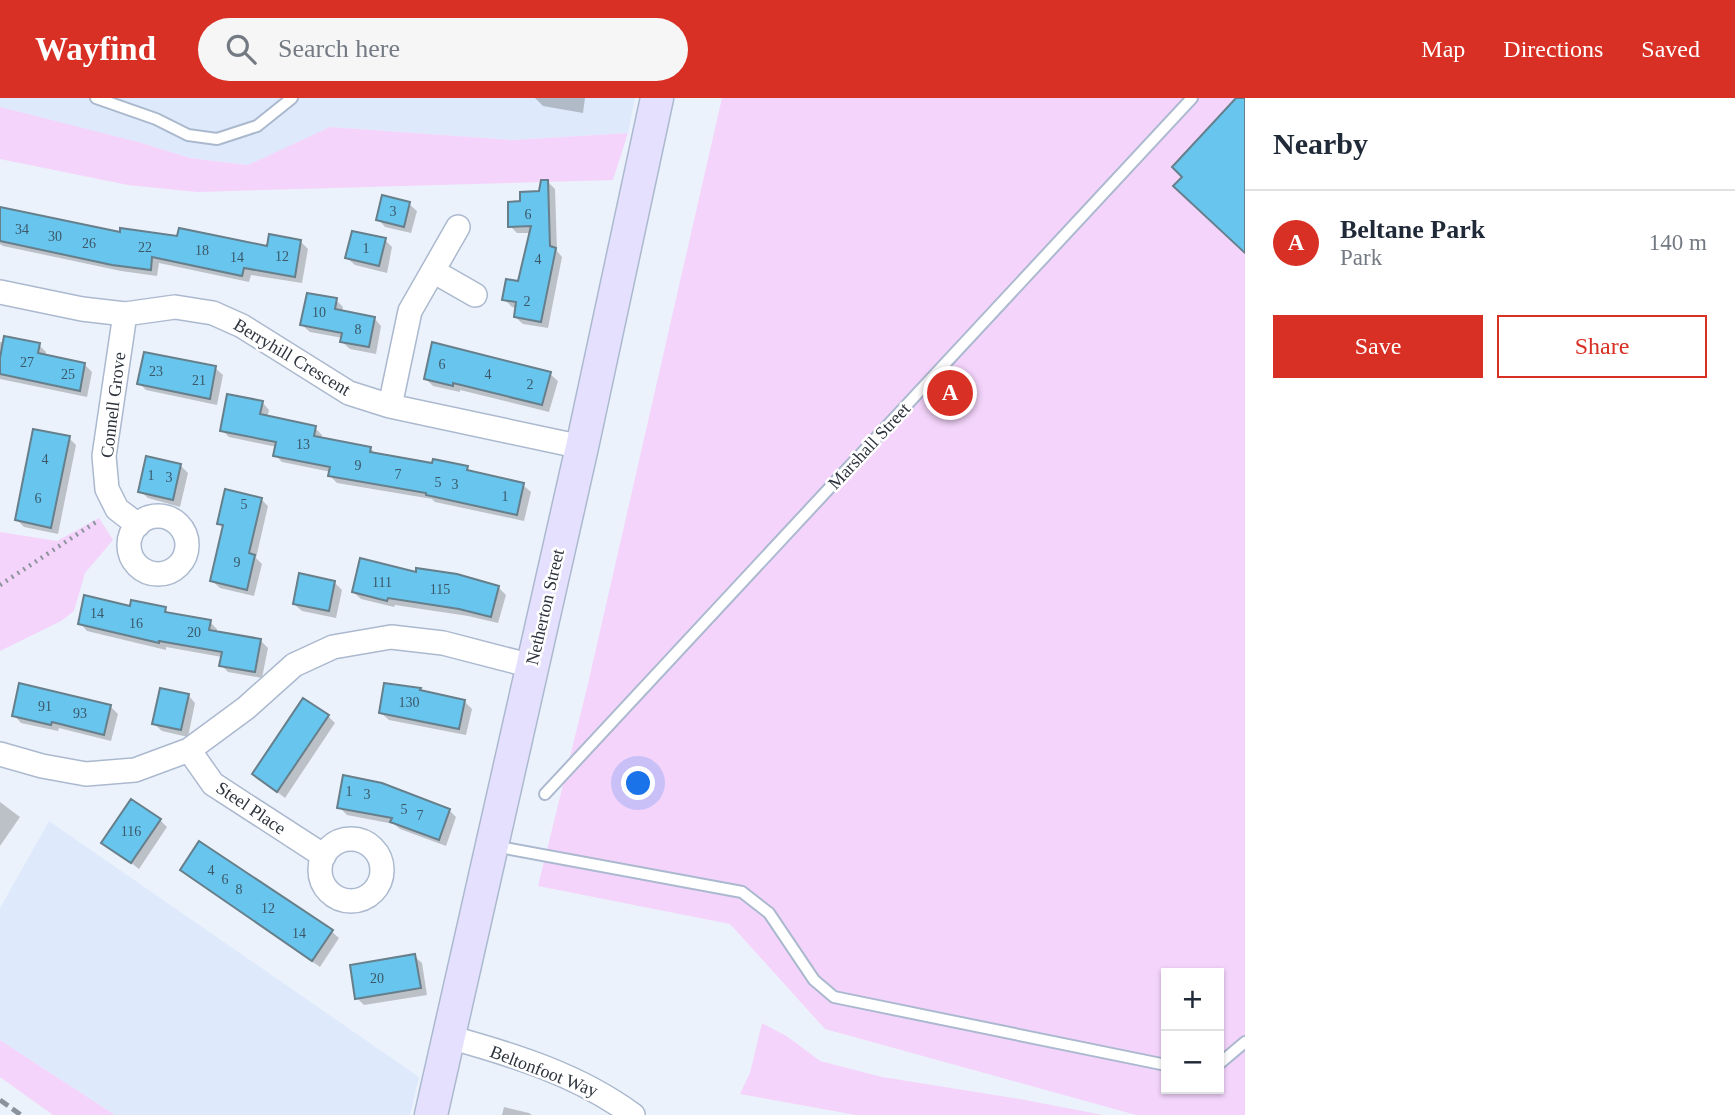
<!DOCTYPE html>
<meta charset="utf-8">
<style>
:root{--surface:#fff;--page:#f6f6f7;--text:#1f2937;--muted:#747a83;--line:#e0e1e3;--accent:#d93025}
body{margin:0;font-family:Georgia,serif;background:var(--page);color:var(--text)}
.controls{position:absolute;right:21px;bottom:21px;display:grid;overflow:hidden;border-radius:0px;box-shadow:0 2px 5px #0004}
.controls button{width:63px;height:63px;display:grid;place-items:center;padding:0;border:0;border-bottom:2px solid var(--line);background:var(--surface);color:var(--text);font:35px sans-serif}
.you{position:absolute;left:639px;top:686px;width:24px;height:24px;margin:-18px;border:5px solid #fff;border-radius:50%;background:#1a73e8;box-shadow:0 0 0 10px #1a73e833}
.badge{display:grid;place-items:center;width:46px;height:46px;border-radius:50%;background:var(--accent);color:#fff;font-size:23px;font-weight:700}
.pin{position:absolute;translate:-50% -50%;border:4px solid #fff;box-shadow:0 2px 7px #0006}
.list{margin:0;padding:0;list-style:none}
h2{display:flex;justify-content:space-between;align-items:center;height:91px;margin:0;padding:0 28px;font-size:30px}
h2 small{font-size:23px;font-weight:400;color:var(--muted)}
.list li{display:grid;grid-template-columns:46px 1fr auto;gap:21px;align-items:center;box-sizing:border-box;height:105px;padding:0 28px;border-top:2px solid var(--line)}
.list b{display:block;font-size:26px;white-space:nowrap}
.list p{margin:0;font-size:23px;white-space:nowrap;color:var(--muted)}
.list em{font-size:23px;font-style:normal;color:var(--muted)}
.actions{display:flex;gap:14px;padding:21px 28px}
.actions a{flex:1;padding:16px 0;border:2px solid var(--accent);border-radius:0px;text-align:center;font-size:24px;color:var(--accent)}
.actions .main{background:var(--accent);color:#fff}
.icon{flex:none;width:38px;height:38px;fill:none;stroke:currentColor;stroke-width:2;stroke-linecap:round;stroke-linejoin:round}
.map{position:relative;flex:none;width:1245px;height:1017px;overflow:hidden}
header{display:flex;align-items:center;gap:42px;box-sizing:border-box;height:98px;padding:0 35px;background:var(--accent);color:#fff}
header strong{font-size:33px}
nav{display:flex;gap:38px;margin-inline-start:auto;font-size:24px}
.search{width:490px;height:63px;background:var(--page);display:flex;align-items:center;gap:18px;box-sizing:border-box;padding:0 24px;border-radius:38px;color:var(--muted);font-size:26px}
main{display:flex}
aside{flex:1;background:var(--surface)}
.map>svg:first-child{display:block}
.built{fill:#deeafb}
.green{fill:#f4d4fb;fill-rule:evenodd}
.shadow{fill:#0003}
.building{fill:#67c5ee;stroke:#667f8b;stroke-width:2}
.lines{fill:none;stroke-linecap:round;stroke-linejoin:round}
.lane-casing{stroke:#abb9cf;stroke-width:14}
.street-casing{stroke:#abb9cf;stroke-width:26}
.secondary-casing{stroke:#abb9cf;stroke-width:35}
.path{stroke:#8e949d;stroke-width:4.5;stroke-dasharray:2 5;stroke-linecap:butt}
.lane{stroke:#fff;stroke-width:10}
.street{stroke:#fff;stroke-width:23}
.secondary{stroke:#e5e0fd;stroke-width:32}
.rail{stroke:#8c929b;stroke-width:5;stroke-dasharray:10 5;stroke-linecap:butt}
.labels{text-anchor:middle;stroke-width:5;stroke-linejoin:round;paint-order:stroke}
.number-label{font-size:14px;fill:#3c5868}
.street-label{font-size:18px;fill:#2d333c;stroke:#fff}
</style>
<header>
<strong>Wayfind</strong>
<div class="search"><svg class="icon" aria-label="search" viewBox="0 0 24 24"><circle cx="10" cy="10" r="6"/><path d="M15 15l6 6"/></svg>Search here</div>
<nav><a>Map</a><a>Directions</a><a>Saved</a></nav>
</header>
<main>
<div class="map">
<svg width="1245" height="1017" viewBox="0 0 1245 1017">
<rect width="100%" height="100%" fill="#ecf2fb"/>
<path class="built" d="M0,0H635L628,35L513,42L331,29L248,67L190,60L142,45L71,29L0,9Z
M49,723L419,979L410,1017H115L0,942V810Z"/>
<path class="green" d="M722,0H1245V1017H1136L825,931L730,826L538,788L587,590ZM1166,875H1219V991H1166Z
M0,9L142,45L190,60L248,67L330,29L513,42L628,35L613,82L197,94L128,87L0,61Z
M99,420L113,442L85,475L74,513L61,523L0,553V434L57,443Z
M762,925L788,939L820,963L882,979L1025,1002L1103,1017H856L740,996L750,975Z
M0,942L115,1017H53L0,979Z"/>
<path class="shadow" d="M535,0H585L583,15L543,8Z
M548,84L555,91L557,153L562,159L548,230L523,226L515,219L517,210L512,209L504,201L520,185L531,135H517L510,128L522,105L540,95Z
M409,106L417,113L411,135L385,129L378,121Z
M0,111L121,136L269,150L300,143L308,151L302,185L251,177L249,184L159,165L157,178L121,173L3,148L0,146Z
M385,142L392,149L387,175L355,167L347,160Z
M336,202L343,209L342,214L374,220L381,228L376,256L350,251L342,244L343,240L310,234L302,227Z
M0,244L39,247L46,254L45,259L84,266L92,274L87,299L0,281Z
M215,270L223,277L217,307L146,292L139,285Z
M550,276L558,283L549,314L460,292V294L433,288L426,281Z
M262,304L269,312L267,320L315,330L322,337L321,341L370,350L377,357L433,367L467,370L473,375L523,387L531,394L524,423L435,404L432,401L337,385L330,378L331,374L282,364L275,357L277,349L229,339L222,332Z
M69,340L76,347L58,436L24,429L17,422Z
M180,367L188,375L180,409L148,400L140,393Z
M261,401L268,408L256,460L262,466L254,498L220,490L212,483L224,431L219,425Z
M417,476L498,489L506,497L498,525L468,518L395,507L394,509L361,501L353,494Z
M334,484L342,492L336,520L302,513L294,506Z
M131,510L165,511L171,517L210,524L217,531L216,535L261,543L268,550L262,580L228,574L221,567L222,559L166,549V552L87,533L80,525Z
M420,592L423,595L465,604L472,611L466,637L389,622L381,615Z
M188,597L195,605L188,639L162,633L154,626Z
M111,609L118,616L111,643L59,630L58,633L21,625L14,617Z
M328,618L335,625L285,700L254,676Z
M0,704L20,719L0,748Z
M339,709L449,712L456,719L446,748L400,731L394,726L347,717Z
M160,722L167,729L139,771L104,744Z
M182,772L331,833L339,840L320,869L189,779Z
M414,858L422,865L427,897L364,907L357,900Z
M504,1009L529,1015L532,1017H502Z"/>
<path class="building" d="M1236,0H1245V155L1173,88L1182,79L1172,69Z
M541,82H548L550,148L556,150L541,224L514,219L516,204L502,202L506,181L518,183L531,128L508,129V104L520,103V94L539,93Z
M382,97L410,104L404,129L376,122Z
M0,109L120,134V130L177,138L179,130L267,148L269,136L301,142L295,179L244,170L242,178L152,159L151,172L112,167L0,143Z
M352,133L386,140L379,168L345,160Z
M307,195L337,200L335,211L375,219L369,249L340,244L342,235L300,227Z
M4,238L40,245L38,255L85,265L80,293L0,276V260Z
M432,244L551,274L542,307L453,285V288L424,281Z
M144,254L216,268L210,301L137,286Z
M227,296L263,303L260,316L316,328L314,338L371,349L370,354L432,365L433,361L468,368L467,372L524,385L517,417L426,397V395L328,378L330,369L273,358L276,344L220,333Z
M33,331L70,338L51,430L15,422Z
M146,358L181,366L173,402L138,394Z
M225,391L262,400L249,455L255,457L247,492L210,483L223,427L217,426Z
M360,460L416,474V470L457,476L499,488L491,519L459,511L388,500L387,503L352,494Z
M299,475L335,483L329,513L293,506Z
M84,497L130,508L131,502L166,509L165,514L211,522L209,532L261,541L255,574L219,568L222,554L159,543V545L78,526Z
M19,585L111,607L104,637L52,624L51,627L12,618Z
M384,585L421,590L420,592L465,602L459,631L379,615Z
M160,590L189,596L181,632L152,626Z
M303,600L329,617L277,694L252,676Z
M343,677L382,685L450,711L439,742L390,724L392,720L337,710Z
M131,701L161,721L131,765L101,745Z
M199,743L333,832L312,863L180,772Z
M415,856L421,890L355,901L350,867Z"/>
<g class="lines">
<defs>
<path id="lane" d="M96,0L156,21L188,37L217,41L257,28L292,0
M545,696L1192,0
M494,748L742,794L769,815L814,882L834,899L1166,967
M1219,966L1245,944"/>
<path id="street" d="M433,173L475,197
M0,194L82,211L125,216L175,209L213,215L242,228L349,295L390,308L582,349
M125,216L104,358L107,391L117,411L138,427
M390,308L410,213L458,129
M129 447a29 29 0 1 1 58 0a29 29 0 1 1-58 0Z
M189,652L213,686L324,758
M0,656L42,668L86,676L135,672L189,652L246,610L294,567L333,549L391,539L443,545L532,568
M320 772a31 31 0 1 1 62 0a31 31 0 1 1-62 0Z
M449,939C514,957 579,977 633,1017"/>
<path id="secondary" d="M431,1017L582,349L657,0"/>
</defs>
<use href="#lane" class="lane-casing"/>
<use href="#street" class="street-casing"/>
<use href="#secondary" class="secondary-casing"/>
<path class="path" d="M0,487L99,422"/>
<use href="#lane" class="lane"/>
<use href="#street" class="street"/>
<use href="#secondary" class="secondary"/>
<path class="rail" d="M0,1002L21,1017"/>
</g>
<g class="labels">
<g class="number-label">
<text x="393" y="118">3</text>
<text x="528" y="121">6</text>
<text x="22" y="136">34</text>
<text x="55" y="143">30</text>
<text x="89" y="150">26</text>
<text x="145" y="154">22</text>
<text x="366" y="155">1</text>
<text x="202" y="157">18</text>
<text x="282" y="163">12</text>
<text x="237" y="164">14</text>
<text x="538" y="166">4</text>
<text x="527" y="208">2</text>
<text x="319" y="219">10</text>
<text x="358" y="236">8</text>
<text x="27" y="269">27</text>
<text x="442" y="271">6</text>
<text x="156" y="278">23</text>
<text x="68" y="281">25</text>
<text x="488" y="281">4</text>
<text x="199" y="287">21</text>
<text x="530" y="291">2</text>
<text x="303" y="351">13</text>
<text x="45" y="366">4</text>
<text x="358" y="372">9</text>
<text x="398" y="381">7</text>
<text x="151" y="382">1</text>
<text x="169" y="384">3</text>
<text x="438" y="389">5</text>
<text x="455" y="391">3</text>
<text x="505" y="403">1</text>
<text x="38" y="405">6</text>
<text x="244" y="411">5</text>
<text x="237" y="469">9</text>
<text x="382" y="489">111</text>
<text x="440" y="496">115</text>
<text x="97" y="520">14</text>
<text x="136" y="530">16</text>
<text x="194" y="539">20</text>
<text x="409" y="609">130</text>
<text x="45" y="613">91</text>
<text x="80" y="620">93</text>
<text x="349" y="698">1</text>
<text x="367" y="701">3</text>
<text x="404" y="716">5</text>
<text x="420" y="722">7</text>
<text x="131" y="738">116</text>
<text x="211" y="777">4</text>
<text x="225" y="786">6</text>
<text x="239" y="796">8</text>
<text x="268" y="815">12</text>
<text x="299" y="840">14</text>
<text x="377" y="885">20</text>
</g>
<g class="street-label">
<text transform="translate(292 259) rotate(31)" y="6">Berryhill Crescent</text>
<text transform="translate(113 307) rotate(-83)" y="6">Connell Grove</text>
<text transform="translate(869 348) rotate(-47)" y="6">Marshall Street</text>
<text transform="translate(545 509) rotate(-77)" y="6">Netherton Street</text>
<text transform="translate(251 710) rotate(34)" y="6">Steel Place</text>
<text transform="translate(544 973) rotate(21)" y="6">Beltonfoot Way</text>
</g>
</g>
</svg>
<div class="controls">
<button>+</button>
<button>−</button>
</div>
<div class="you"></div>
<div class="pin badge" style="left:950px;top:295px">A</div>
</div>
<aside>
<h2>Nearby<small></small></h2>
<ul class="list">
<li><span class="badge">A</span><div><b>Beltane Park</b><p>Park</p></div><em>140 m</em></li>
</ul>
<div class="actions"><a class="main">Save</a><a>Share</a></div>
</aside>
</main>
